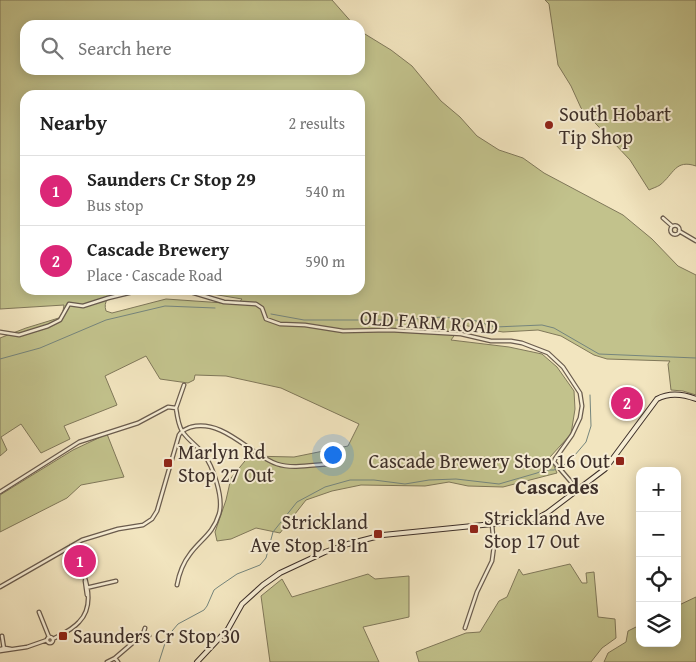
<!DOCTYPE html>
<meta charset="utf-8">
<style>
:root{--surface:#fff;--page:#f6f6f6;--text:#222;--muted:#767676;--line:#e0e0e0;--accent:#db2777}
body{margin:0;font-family:"Gentium Book Plus",serif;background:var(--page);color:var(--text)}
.controls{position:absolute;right:15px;bottom:15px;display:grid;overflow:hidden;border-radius:10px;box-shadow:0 2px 12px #0003}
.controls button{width:45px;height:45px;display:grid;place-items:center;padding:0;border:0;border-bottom:1px solid var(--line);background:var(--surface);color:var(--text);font:25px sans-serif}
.you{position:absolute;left:332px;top:454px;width:18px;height:18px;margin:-12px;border:4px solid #fff;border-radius:50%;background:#1a73e8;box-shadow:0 0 0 8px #1a73e833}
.badge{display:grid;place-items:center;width:32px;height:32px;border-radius:50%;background:var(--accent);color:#fff;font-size:16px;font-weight:700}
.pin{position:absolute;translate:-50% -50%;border:2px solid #fff;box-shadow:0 1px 5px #0006}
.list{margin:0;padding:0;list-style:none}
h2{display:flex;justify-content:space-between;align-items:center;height:65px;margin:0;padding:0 20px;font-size:21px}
h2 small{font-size:16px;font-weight:400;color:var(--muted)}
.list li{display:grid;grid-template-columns:32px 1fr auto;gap:15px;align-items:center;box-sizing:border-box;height:70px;padding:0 20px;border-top:1px solid var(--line)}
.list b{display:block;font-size:19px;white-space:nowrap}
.list p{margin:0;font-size:16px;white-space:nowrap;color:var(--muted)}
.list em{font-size:16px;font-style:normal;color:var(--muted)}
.icon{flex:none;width:28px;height:28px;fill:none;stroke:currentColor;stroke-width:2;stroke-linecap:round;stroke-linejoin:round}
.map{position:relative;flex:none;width:696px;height:662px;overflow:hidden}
.search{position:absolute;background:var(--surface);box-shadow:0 2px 12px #0003;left:20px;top:20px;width:345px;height:55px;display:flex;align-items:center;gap:12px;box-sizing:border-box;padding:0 18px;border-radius:15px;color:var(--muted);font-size:19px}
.panel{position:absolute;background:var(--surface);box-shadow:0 2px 12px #0003;left:20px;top:90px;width:345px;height:205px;border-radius:15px}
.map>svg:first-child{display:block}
.green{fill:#c2c28c;stroke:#80785a;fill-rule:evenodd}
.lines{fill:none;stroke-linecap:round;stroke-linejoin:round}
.stream{stroke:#75857d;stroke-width:1}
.street-casing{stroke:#6a5c4e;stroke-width:5}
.secondary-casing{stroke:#3d2f29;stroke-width:6}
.street{stroke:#f7eed5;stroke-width:2.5}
.secondary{stroke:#f7eed5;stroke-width:4}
.poi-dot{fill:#8f2418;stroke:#f7eed5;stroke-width:2}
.labels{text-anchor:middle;stroke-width:4;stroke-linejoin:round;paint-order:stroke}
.poi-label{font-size:20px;fill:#3d2f29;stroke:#f7eed5;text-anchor:start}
.street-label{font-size:20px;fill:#3d2f29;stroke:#f7eed5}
.neighbourhood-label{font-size:21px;font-weight:bold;fill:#3d2f29;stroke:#f7eed5}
</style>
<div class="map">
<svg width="696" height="662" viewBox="0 0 696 662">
<rect width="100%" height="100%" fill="#f2e5bf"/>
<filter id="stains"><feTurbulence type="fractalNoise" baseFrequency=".004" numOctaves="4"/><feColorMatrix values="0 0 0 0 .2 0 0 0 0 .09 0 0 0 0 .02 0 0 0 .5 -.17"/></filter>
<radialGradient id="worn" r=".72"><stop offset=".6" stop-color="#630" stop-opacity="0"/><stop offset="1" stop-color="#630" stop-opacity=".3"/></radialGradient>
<path class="green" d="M0,0H332L354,25H25V70H360V31L391,50L412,66L441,101L460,117L477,136L499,150L523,158L544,173L623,215L652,239L678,266L696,275V395L683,391L671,390L668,364L670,361L607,359L594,355L561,336L538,330L503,332L462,325L451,340L509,347L542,354L557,367L574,391L575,409L571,434L550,457L557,473L503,487L468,486L449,482L425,486L361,485L332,491L306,500L280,533L256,528L231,539L217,541L215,532L226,500L231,478L249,456L294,457L348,446L359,424L281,388L226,376L195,375L194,380L188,383L160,379L146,356L105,376L117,405L64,426L70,439L41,453L21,424L1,437L7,450L0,456V338L26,328L62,317L64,305L0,309ZM25,95H360V290H188L242,299L238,304L166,299L112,313L106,311C100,291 129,292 142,290H25Z
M545,0H696V166C675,159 674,174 660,185C657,187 653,188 649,190L630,160L581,108L571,86L558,65L549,4Z
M107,434L124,477L81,485L67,498L0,532V495L73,450Z
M570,564L582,583H587L586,573L594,572L598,617L615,619L616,638L602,648L591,662H419L416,652L466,633L480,632L499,601L507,597L519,569L523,575Z
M368,574L375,579L409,576V617L363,627L379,662H270L261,596L282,579L292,597Z
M696,597V662H604L608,653L626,642L628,631L640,625V643H677V606Z"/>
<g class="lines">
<path class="stream" d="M271,314L304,320H399L442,317L473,320L495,327L542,325L554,328L599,354L696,358
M0,359L40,348L106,320L165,306L215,308
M159,662L167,637L178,624L204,610L207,606L214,590L218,587L237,574L260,565L266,558L273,532L297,502L325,487L350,480H374L405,484L429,480L456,479L499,484L537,473L544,470H554L569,462L586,442L591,426L590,395"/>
<defs>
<path id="street" d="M663,218L672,226
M670.5 230a4.5 4.5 0 1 1 9 0a4.5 4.5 0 1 1-9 0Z
M679,231L696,241
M184,290L224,302L256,304L262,308L266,319L280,324L305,325L343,331L390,330L461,334L491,341H511L522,343L548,353L563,367L580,393L582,406L580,418L572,435L555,459L554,462L578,490
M0,332L19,335L48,326L60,320L69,304L83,306L108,298L141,290
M176,408C177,415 178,424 182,431C187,439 196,445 203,453C213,466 224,498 219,514C213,534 201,539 190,554C183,563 179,574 177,585
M544,463L554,462
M0,492L79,442L138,423L168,407L176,408L184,385
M85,581L87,595
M0,587L82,540L118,529L143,525L152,519L157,511L179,435C182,430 186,429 191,427C224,419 249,454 277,464C292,469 312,465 327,464
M86,588L116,581
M39,612L49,637
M465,628L477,592L492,561L494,546L492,525
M143,634L149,636
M2,636L4,649
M47 640a3 3 0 1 1 6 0a3 3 0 1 1-6 0Z
M53,639C62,634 72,630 79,622C99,602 82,566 71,546
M0,649L5,648L11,649
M0,651L27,647L47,640
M107,662L115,658
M118,662L115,658L143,634L145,628"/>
<path id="secondary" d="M197,662L228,629L242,604L263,585L280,573L325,552L348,544L383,535L523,521L536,519L547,513L605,469L657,399C670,392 683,394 696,399"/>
</defs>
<use href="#street" class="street-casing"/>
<use href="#secondary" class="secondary-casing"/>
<use href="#street" class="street"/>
<use href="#secondary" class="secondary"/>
</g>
<g class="poi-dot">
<circle cx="549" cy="125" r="5"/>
<rect x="615" y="456" width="10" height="10" rx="2.5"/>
<rect x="163" y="458" width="10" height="10" rx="2.5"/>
<rect x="469" y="524" width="10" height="10" rx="2.5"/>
<rect x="373" y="529" width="10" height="10" rx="2.5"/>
<rect x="58" y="631" width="10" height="10" rx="2.5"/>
</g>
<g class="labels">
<g class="poi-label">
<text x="559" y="121">South Hobart<tspan x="559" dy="23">Tip Shop</tspan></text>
<text x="178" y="459">Marlyn Rd<tspan x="178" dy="23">Stop 27 Out</tspan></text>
<text x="610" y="468" text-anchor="end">Cascade Brewery Stop 16 Out</text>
<text x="484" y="525">Strickland Ave<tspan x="484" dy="23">Stop 17 Out</tspan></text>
<text x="368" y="529" text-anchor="end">Strickland<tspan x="368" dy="23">Ave Stop 18 In</tspan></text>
<text x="73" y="643">Saunders Cr Stop 30</text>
</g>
<g class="street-label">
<text transform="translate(429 322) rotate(4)" y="7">OLD FARM ROAD</text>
</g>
<g class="neighbourhood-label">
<text x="557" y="494">Cascades</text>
</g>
</g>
<rect width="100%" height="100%" filter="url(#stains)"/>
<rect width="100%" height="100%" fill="url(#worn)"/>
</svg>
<div class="controls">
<button>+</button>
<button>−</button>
<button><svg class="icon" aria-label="locate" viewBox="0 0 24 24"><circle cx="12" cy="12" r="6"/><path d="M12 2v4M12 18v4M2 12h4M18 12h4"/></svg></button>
<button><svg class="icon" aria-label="layers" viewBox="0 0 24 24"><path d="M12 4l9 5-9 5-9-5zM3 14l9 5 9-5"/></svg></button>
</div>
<div class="you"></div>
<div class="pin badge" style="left:80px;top:561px">1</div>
<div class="pin badge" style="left:627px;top:403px">2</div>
<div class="search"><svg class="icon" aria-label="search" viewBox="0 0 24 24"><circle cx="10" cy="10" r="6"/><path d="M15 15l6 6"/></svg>Search here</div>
<section class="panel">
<h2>Nearby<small>2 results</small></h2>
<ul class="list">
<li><span class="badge">1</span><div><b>Saunders Cr Stop 29</b><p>Bus stop</p></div><em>540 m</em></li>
<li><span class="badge">2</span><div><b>Cascade Brewery</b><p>Place · Cascade Road</p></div><em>590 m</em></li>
</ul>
</section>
</div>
